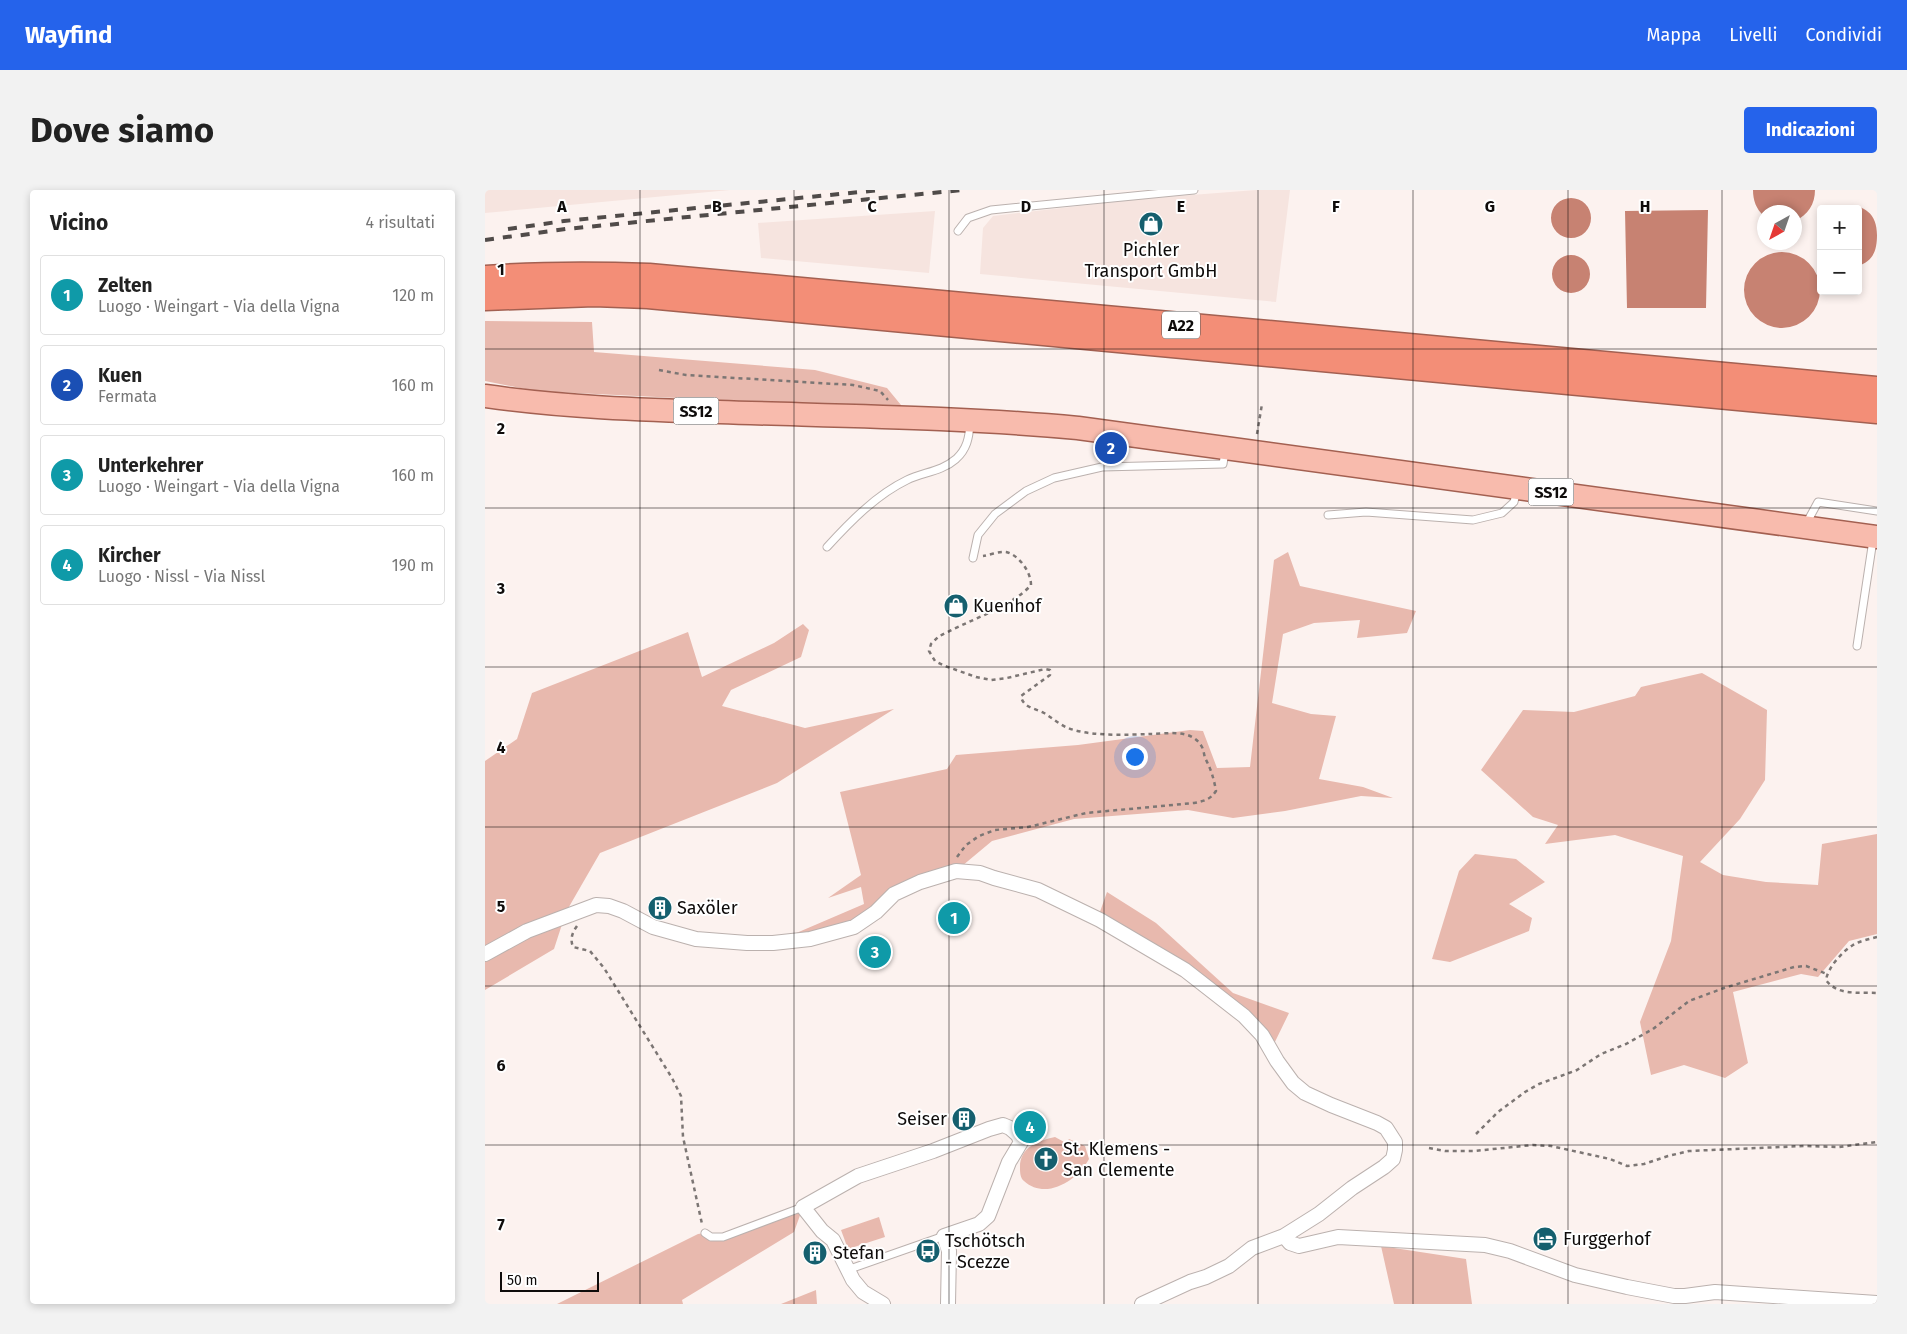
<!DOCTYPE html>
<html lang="it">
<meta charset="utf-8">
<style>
:root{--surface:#fff;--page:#f2f2f2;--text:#222;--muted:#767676;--line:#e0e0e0;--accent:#2563eb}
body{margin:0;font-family:"Fira Sans",sans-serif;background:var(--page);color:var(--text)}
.controls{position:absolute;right:15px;top:15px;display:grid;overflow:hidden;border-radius:5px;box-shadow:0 2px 8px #0003}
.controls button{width:45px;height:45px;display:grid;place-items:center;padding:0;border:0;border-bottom:1px solid var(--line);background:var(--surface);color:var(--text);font:25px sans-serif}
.compass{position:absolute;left:1272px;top:15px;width:45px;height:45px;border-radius:50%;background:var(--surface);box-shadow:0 2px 8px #0003;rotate:220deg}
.scale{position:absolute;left:15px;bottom:12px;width:99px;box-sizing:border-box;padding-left:5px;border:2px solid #0f0c0b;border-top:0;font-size:14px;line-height:18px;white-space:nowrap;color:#0f0c0b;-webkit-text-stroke:4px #fff;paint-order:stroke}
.you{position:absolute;left:649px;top:566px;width:18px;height:18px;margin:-12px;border:4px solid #fff;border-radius:50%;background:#1a73e8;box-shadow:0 0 0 8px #1a73e833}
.badge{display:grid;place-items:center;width:32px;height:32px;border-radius:50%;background:var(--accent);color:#fff;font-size:16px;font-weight:700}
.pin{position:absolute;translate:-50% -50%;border:2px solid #fff;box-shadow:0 1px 5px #0006}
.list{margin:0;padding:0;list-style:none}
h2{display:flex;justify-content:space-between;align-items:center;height:65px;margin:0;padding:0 20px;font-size:21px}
h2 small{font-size:16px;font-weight:400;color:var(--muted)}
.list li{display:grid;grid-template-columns:32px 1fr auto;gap:15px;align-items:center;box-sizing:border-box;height:80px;margin:0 10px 10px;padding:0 10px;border:1px solid var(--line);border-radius:5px}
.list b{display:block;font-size:19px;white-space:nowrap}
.list p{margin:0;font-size:16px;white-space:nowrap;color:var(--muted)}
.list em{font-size:16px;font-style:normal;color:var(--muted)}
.map{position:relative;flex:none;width:1392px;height:1114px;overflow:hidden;border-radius:5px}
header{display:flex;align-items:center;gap:30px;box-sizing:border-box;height:70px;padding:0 25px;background:var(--accent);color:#fff}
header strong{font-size:24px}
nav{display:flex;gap:28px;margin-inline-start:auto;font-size:18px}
.intro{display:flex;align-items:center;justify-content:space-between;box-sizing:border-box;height:120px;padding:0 30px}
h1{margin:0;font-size:35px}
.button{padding:12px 22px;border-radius:5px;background:var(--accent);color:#fff;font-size:18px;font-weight:700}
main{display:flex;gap:30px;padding:0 30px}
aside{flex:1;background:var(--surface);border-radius:5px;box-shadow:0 2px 8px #0003}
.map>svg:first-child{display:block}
.built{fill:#f6e4df}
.green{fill:#e8b9ae}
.water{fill:#c78272}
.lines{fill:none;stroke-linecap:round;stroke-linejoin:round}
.lane-casing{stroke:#bbb1ae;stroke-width:9}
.street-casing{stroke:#bbb1ae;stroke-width:16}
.primary-casing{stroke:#a36051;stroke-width:25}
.highway-casing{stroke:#a36051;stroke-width:29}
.path{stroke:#7c7674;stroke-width:2.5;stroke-dasharray:4 4;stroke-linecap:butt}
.lane{stroke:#fff;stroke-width:7}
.street{stroke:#fff;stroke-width:14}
.primary{stroke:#f8bbad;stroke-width:22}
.highway{stroke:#f38e77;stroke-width:26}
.rail{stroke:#504b49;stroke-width:4;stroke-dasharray:9 9;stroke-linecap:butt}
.grid{fill:none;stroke:#0f0c0b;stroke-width:1;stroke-opacity:0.55}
.labels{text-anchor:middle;stroke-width:4;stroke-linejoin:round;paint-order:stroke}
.shield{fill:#fff;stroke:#575554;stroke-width:1}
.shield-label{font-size:16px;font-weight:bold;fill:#0f0c0b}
.poi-label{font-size:18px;fill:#0f0c0b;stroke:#fff;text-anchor:start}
.grid-label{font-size:16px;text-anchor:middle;font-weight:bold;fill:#0f0c0b;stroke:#fff;stroke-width:4;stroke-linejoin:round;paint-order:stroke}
</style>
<header>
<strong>Wayfind</strong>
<nav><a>Mappa</a><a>Livelli</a><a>Condividi</a></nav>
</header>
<div class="intro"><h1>Dove siamo</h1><a class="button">Indicazioni</a></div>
<main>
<aside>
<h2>Vicino<small>4 risultati</small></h2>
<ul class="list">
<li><span class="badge" style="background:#0f9aa8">1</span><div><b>Zelten</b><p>Luogo · Weingart - Via della Vigna</p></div><em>120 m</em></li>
<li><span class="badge" style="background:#1a4fb4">2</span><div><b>Kuen</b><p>Fermata</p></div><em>160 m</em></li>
<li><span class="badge" style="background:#0f9aa8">3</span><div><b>Unterkehrer</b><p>Luogo · Weingart - Via della Vigna</p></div><em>160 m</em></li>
<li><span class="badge" style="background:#0f9aa8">4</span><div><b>Kircher</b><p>Luogo · Nissl - Via Nissl</p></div><em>190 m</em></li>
</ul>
</aside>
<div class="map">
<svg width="1392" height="1114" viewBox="0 0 1392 1114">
<rect width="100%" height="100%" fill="#fcf2ef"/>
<path class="built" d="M0,0H245L0,23Z
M771,0H805L791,112L495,84L498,38L508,26L655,9Z
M450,21L444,83L276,68L273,33Z"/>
<path class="green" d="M0,131L107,132L109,162L330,180L402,198L416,215L377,217L50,201L0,191Z
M803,362L815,396L931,421L922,443L872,448L875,430L829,433L798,444L787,513L826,524L851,526L834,589L878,597L908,608L876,606L800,621L748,628L703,620L589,629L507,651L471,681L435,692L369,737L288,753L379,714L376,697L343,708L376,685L355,602L462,579L471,565L593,555L705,540L718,541L732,578L765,577L789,370Z
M318,434L324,440L316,467L246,500L237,516L320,538L409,519L292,593L115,663L81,722L69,759L0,800V571L32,549L47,503L203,442L217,487L289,453Z
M1217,483L1282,520L1280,590L1255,629L1215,672L1238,685L1281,692L1333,695L1337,654L1392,644V744L1364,751L1333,787L1316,784L1248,802L1263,873L1240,888L1199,875L1166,885L1155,832L1186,751L1198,666L1130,645L1060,654L1073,635L1048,627L996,580L1038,520L1089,522L1150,506L1156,497Z
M990,664L1031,669L1060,692L1024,714L1047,728L1044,741L965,772L947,769L974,681Z
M622,702L671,733L748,803L804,823L787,858L706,788L611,733Z
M570,947L581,953L584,949L600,956L604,969C593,990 561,1011 539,991C535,988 535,982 535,977C535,957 553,951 570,947Z
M318,1017L309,1042L197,1110L198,1114H72L213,1044L220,1043L238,1047Z
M394,1027L400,1047L363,1059L356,1040Z
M896,1056L981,1069L987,1114H909Z
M331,1100L332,1114H296Z"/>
<path class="water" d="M1268,0H1330C1330,14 1323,25 1310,31V22H1280L1279,26C1271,19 1268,10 1268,0Z
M1066 28a20 20 0 1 1 40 0a20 20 0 1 1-40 0Z
M1356,15C1378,14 1392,22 1392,45C1392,59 1389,71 1373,76V19H1348Z
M1223,20L1221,118H1142L1140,21Z
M1259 100a38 38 0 1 1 76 0a38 38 0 1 1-76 0Z
M1067 84a19 19 0 1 1 38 0a19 19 0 1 1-38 0Z"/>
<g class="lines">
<defs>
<path id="lane" d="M473,41L483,28L506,20L709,0
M843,325L881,322L988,330L1017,323L1029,312L1032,300
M1321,334L1333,312L1392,321
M342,357C365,332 391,305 422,290C438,282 456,282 471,269C482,259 484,248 485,234
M488,368L493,345L510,324L541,301L569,288L617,277L738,274L740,262
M1372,456L1388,350
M220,1043L226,1047H238L318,1017
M362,1080L459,1046"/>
<path id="street" d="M0,764L42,741L111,715L124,716L138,721L168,737L211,749L262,753H288L325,749L369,737L391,722L409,704L435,692L471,681L495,683L509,688L553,700L615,730L700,780L759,826L777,845L792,871L808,893L820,903L846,915L892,933L901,938L910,952V960L908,969L899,977L867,998L834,1024L799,1046L767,1058L744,1076L721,1087L705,1092L657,1114
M799,1046L805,1053L814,1056L853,1047L1000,1055L1025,1061L1090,1085L1142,1097L1189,1106H1200L1230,1102L1392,1113
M398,1114L378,1102L368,1090L348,1050L337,1041L318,1017L373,986L448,961L504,939L518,935L525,938L533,945L536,952L524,972L503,1026L494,1034L459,1046L464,1061L463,1114"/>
<path id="primary" d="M0,206C78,217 155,220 234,222C354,226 474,227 593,238L1392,347"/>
<path id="highway" d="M0,89C55,85 109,85 164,87L1392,200
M0,107L109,103L163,105L1392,220"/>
</defs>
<use href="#lane" class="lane-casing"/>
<use href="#street" class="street-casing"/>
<use href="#primary" class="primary-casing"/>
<use href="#highway" class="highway-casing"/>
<path class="path" d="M174,180L201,185L368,195L395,201L403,210
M772,244L777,214
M472,667L481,655L494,646L510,640L543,637L601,623L709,613C719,611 725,610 731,601C729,589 726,579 720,568C719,565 719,561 717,557C707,538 682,544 665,544C642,545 610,546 589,540C577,537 569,529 559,523C550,518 538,518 536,506L565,485V480L560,479L522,488L506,490L491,487L460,476L450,471L444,461L446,454L453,447C479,432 527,417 546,395C546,382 534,365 521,362C514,361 505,365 498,366
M92,736C87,743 85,749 88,757L105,761L119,778L187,888L196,906L198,947L217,1034
M1392,747C1384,749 1375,751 1368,755C1358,761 1343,777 1341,790C1352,806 1375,802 1392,803
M991,944L1013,922L1040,902L1054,894L1092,880L1116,864L1141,854L1168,839L1204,811L1239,798L1309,777L1321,776L1342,784
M944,958L960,961H989L1048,955L1066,956L1125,969L1142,976L1159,974L1183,966L1204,961L1319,956L1354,957L1392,952"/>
<use href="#lane" class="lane"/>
<use href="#street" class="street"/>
<use href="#primary" class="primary"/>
<use href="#highway" class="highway"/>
<path class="rail" d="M23,39L79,31L396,0
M0,50L81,39L477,0"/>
</g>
<path class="grid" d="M155,0V1114M309,0V1114M464,0V1114M619,0V1114M773,0V1114M928,0V1114M1083,0V1114M1237,0V1114M0,159H1392M0,318H1392M0,477H1392M0,637H1392M0,796H1392M0,955H1392"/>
<defs>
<symbol id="shop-disc" viewBox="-11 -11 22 22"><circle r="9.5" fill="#155f6e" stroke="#fff"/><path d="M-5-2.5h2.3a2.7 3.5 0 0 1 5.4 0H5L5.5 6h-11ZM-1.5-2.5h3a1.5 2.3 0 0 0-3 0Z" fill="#fff"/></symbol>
<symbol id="building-disc" viewBox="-11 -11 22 22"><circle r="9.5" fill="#155f6e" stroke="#fff"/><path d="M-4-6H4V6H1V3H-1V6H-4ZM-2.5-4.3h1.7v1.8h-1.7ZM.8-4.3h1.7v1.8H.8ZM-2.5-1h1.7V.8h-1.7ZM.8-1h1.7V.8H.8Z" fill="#fff"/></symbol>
<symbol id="church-disc" viewBox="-11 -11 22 22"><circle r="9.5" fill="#155f6e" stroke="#fff"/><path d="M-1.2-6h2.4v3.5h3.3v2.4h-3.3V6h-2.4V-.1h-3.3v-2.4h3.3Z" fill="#fff"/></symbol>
<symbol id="hotel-disc" viewBox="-11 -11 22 22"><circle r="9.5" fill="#155f6e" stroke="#fff"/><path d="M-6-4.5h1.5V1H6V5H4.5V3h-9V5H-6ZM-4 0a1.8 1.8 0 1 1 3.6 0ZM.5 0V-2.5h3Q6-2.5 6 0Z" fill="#fff"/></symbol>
<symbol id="bus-disc" viewBox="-11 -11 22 22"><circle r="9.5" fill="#155f6e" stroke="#fff"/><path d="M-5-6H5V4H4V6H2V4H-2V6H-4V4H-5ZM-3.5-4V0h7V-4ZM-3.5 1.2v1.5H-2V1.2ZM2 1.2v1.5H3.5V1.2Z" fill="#fff"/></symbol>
</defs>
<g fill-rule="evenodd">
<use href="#shop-disc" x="652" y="20" width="28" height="28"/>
<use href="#shop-disc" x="457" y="402" width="28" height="28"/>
<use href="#building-disc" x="161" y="704" width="28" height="28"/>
<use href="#building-disc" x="465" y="915" width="28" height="28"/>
<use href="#church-disc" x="547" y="955" width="28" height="28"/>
<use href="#hotel-disc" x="1046" y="1035" width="28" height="28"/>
<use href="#bus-disc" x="429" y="1047" width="28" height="28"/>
<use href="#building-disc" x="316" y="1049" width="28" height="28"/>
</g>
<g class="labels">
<g class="shield">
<rect x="677" y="121.5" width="38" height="27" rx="4"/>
<rect x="188.5" y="207.5" width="45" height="27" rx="4"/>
<rect x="1043.5" y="288.5" width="45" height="27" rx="4"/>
</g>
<g class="shield-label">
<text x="696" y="141">A22</text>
<text x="211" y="227">SS12</text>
<text x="1066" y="308">SS12</text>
</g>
<g class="poi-label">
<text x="666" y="66" text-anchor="middle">Pichler<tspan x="666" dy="21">Transport GmbH</tspan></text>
<text x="488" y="422">Kuenhof</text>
<text x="192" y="724">Saxöler</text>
<text x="462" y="935" text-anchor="end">Seiser</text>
<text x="578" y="965">St. Klemens -<tspan x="578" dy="21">San Clemente</tspan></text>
<text x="1078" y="1055">Furggerhof</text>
<text x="460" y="1057">Tschötsch<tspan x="460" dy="21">- Scezze</tspan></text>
<text x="348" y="1069">Stefan</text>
</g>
</g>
<g class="grid-label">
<text x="77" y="22">A</text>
<text x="232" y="22">B</text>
<text x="387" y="22">C</text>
<text x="541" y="22">D</text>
<text x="696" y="22">E</text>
<text x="851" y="22">F</text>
<text x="1005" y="22">G</text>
<text x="1160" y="22">H</text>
<text x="16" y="85">1</text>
<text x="16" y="244">2</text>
<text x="16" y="404">3</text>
<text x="16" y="563">4</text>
<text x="16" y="722">5</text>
<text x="16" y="881">6</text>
<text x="16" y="1040">7</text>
</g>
</svg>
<div class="controls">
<button>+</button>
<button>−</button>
</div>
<svg class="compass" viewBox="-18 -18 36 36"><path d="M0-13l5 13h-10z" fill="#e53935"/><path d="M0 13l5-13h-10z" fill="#767676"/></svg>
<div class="scale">50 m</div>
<div class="you"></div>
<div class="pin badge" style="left:469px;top:728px;background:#0f9aa8">1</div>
<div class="pin badge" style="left:626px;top:258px;background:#1a4fb4">2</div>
<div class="pin badge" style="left:390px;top:762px;background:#0f9aa8">3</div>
<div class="pin badge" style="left:545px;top:937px;background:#0f9aa8">4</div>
</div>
</main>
